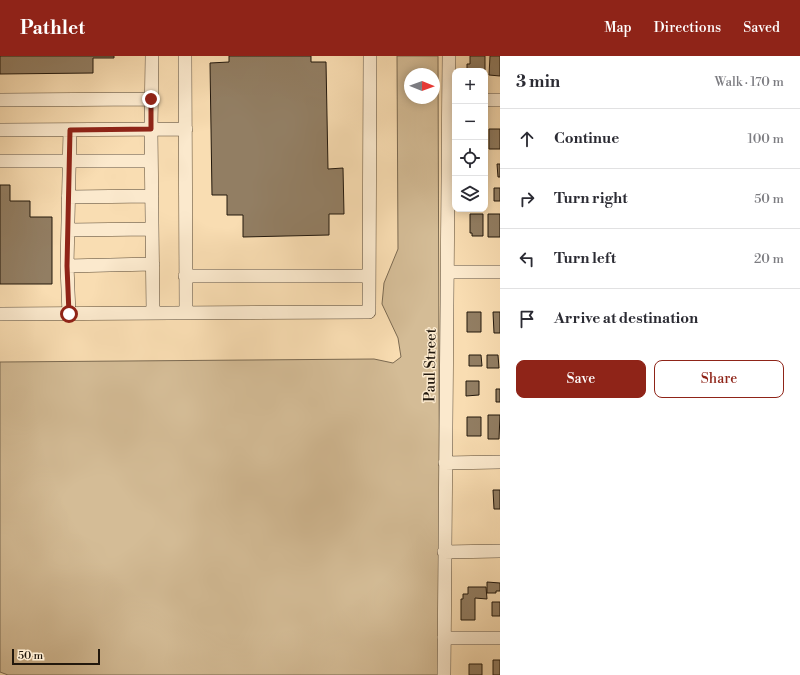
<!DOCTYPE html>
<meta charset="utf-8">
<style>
:root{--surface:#fff;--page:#f7f7f7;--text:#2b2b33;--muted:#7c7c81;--line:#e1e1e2;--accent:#8f2418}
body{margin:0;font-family:"Libre Bodoni",serif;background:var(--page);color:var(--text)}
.controls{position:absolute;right:12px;top:12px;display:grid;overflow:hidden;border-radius:8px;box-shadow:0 2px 10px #0003}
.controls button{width:36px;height:36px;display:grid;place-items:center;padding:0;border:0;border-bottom:1px solid var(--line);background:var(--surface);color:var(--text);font:20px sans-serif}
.compass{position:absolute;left:404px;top:12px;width:36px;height:36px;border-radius:50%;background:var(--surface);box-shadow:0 2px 10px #0003;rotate:91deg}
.scale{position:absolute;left:12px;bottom:10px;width:88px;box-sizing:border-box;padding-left:4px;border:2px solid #22180d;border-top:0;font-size:11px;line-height:14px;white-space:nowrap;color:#22180d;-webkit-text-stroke:3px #fbe9cd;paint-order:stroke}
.stop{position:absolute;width:12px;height:12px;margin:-9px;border:3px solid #8f2418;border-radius:50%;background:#fff}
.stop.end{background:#8f2418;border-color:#fff;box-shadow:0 1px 4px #0008}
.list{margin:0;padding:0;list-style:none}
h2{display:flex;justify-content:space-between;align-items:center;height:52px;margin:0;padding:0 16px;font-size:17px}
h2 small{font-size:13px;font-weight:400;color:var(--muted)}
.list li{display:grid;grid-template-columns:26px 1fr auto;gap:12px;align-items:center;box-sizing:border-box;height:60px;padding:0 16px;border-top:1px solid var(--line)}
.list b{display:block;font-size:15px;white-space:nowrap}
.list em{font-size:13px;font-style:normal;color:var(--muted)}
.actions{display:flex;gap:8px;padding:12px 16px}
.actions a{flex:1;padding:9px 0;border:1px solid var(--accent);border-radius:8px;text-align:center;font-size:14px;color:var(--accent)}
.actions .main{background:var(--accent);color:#fff}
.icon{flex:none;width:22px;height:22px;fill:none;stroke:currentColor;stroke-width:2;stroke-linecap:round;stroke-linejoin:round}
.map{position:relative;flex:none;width:500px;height:619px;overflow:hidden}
header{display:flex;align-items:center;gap:24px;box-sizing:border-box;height:56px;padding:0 20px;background:var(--accent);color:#fff}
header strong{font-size:19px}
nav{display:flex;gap:22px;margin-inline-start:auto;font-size:14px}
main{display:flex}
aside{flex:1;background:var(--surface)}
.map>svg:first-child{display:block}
.green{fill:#d4bc96;stroke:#7b6a52;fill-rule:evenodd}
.building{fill:#927e63;stroke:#22180d}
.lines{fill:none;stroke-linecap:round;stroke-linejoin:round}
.minor-casing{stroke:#584936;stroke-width:14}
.minor{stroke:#fbe9cd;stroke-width:13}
.route{stroke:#8f2418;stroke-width:5}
.labels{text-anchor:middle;stroke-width:3;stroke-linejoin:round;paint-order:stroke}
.street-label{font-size:15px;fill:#22180d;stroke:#fbe9cd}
</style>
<header>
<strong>Pathlet</strong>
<nav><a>Map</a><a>Directions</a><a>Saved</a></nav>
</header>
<main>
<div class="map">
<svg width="500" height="619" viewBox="0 0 500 619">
<rect width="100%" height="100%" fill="#f9ddb2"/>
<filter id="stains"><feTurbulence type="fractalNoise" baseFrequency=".005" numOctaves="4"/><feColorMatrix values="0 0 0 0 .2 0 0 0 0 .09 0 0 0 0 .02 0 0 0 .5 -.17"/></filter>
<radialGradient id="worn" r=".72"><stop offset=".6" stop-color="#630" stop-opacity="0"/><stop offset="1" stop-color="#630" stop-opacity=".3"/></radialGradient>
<path class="green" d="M397,0H438L440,619H8L0,616V306L374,303L393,307L401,301L398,282L382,248L384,227L398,193ZM410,18H434V42H410Z"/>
<path class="building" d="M0,0H114V2H93V17L0,18Z
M229,0H311V6H326L328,113L343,112L344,158H329V179L243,181V159H227V139H212L210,7L229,6Z
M470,0H485V15H467V8H470Z
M490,0H500V20L489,19Z
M489,73H500V93H489Z
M497,108H500V121H498Z
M0,129H10V145H30V161H52V228H0Z
M494,132H500V145H494Z
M470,158H483V180H472V177H470Z
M488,158H500V181H488Z
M467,256H481V276H467Z
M493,256H500V277H494Z
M469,299H481L482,310H469Z
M487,299H498L499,312H487Z
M466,325H479V339L466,340Z
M496,333H500V346H496Z
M488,359H500L499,383H488Z
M467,361H481V380H467Z
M493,434H500V453H494Z
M487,526L500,527V535H496V537H487Z
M468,531H486L487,543L475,542V564H461V543H463V538H468Z
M492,546H500V560H492Z
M493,604H500V619H493Z
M469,608H482V619H469Z"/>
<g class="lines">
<defs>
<path id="minor" d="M152,0L151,73L153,257
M185,0L186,257
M0,44L151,43
M485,44H500
M0,74L186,73
M0,105H151
M68,141L152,140
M68,174L152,173
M67,210L153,208
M448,216H500
M185,220H369
M0,258L369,256L370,0
M69,258L67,210L70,74
M445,407L500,406
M444,496L500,495
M444,582H500
M444,619L449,0"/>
</defs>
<use href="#minor" class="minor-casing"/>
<use href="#minor" class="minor"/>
</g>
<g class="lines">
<path class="route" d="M69,258L67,210L70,74L151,73V43"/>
</g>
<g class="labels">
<g class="street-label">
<text transform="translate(430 309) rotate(-89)" y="5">Paul Street</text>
</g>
</g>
<rect width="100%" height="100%" filter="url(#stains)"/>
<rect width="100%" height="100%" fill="url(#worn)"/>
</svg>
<div class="controls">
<button>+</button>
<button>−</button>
<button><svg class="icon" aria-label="locate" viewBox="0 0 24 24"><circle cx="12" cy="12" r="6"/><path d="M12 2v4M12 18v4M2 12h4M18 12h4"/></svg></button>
<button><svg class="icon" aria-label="layers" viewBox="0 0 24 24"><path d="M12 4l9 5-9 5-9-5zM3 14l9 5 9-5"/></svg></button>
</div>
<svg class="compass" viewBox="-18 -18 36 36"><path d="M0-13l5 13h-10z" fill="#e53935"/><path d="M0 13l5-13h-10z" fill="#7c7c81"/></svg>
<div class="scale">50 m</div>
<div class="stop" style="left:69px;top:258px"></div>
<div class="stop end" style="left:151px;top:43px"></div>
</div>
<aside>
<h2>3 min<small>Walk · 170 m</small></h2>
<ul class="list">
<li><svg class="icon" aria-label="ahead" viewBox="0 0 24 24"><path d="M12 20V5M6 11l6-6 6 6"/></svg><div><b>Continue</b></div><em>100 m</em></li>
<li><svg class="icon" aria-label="right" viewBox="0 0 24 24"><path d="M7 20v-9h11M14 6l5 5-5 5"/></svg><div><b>Turn right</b></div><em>50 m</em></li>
<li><svg class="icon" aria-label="left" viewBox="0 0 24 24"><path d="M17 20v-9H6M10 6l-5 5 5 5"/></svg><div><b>Turn left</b></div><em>20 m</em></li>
<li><svg class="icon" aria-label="arrive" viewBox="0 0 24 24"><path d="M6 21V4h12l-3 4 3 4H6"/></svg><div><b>Arrive at destination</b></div></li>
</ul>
<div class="actions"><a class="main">Save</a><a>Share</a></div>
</aside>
</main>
